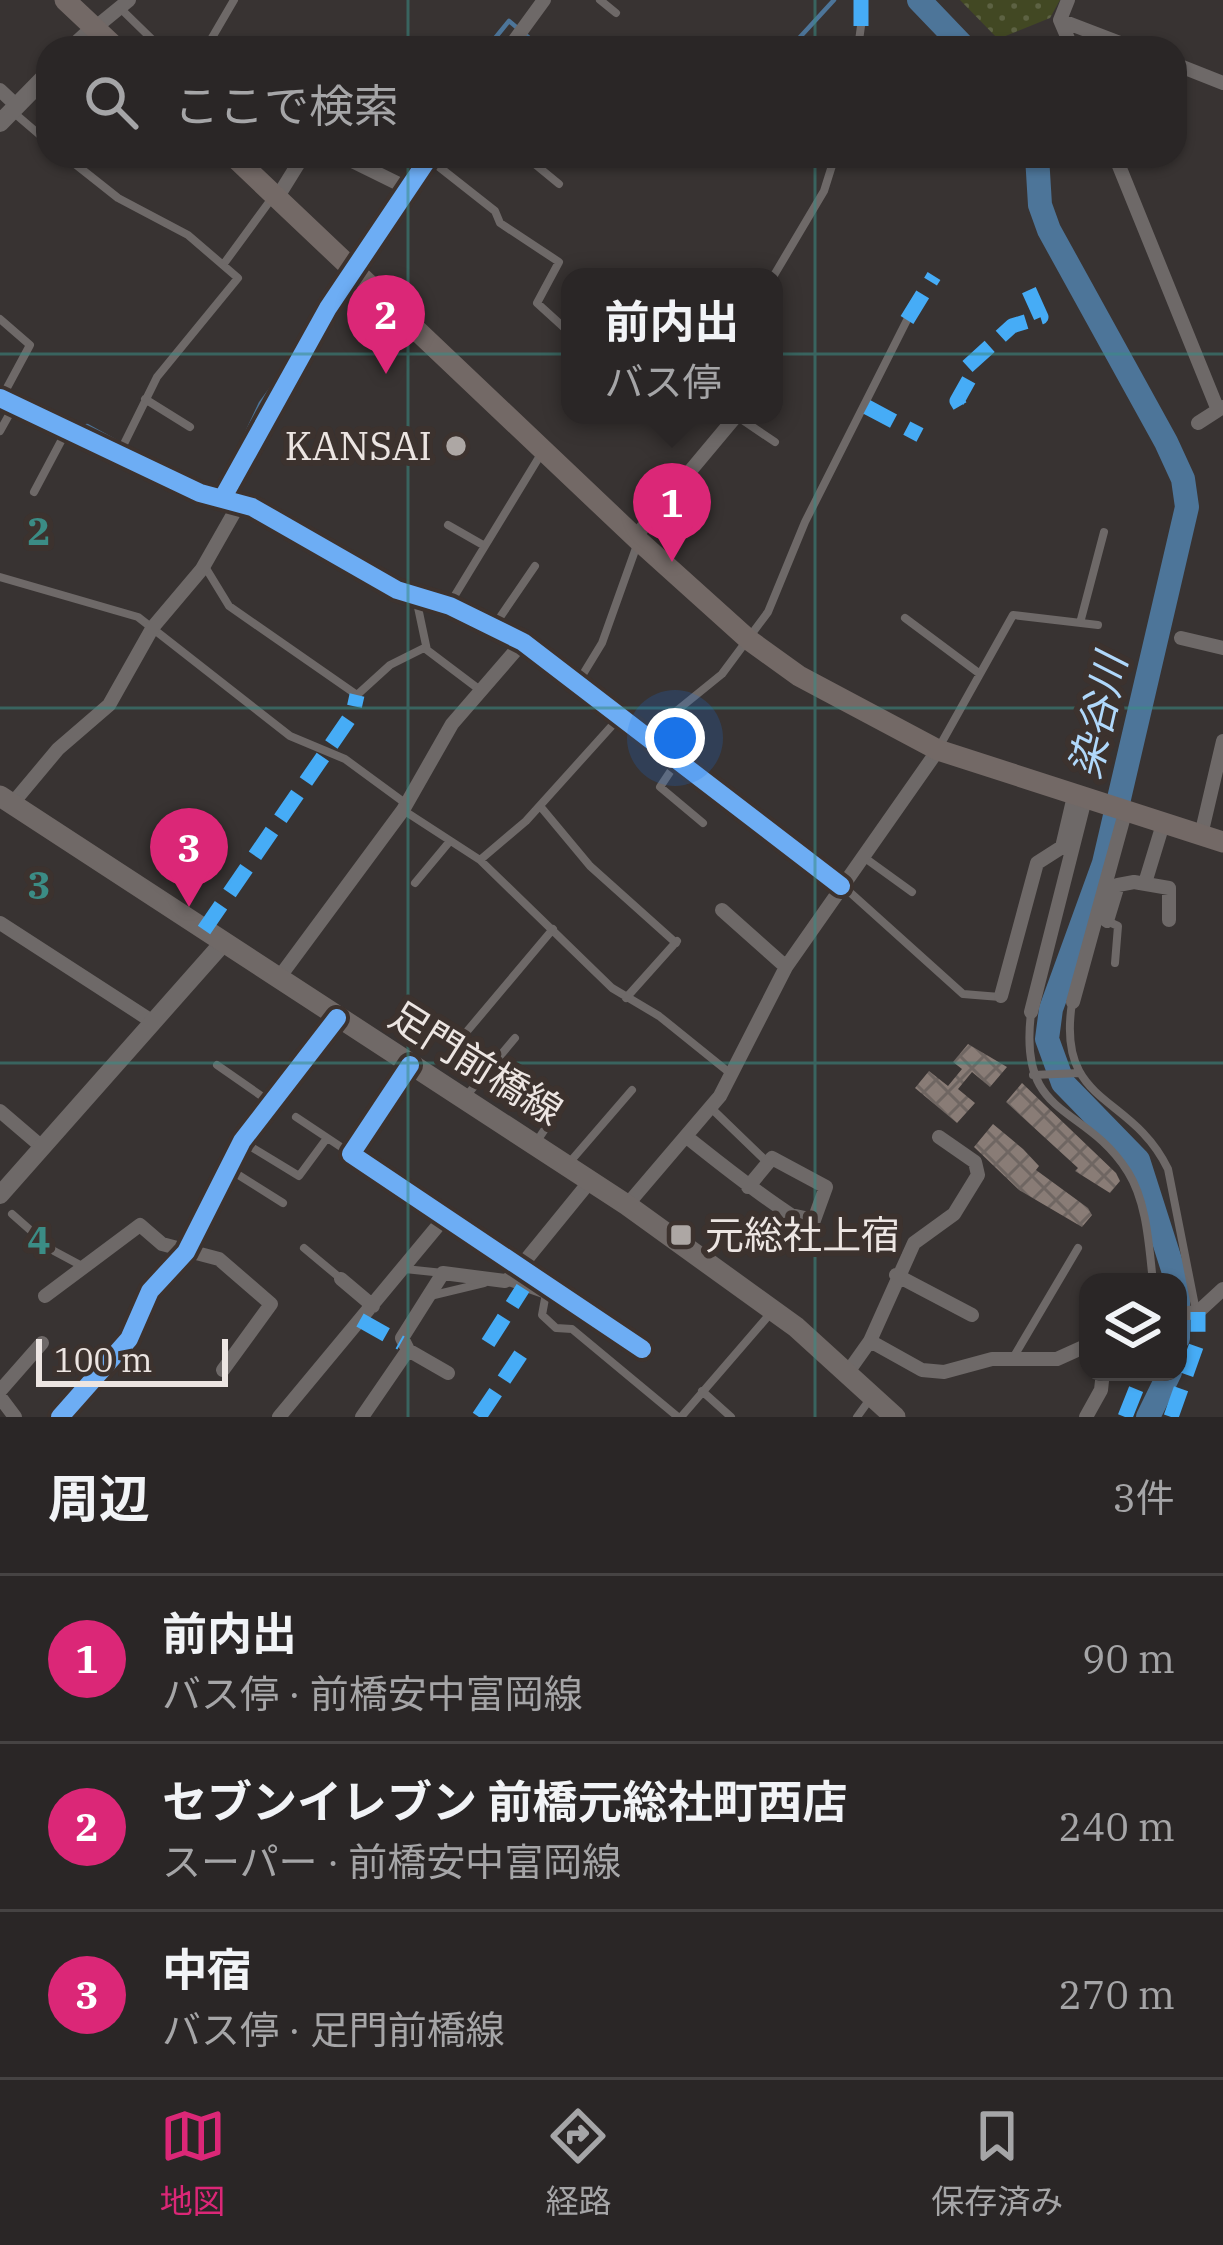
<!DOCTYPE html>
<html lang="ja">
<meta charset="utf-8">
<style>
:root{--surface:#2a2626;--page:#322e2e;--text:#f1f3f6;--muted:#a5a5a7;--line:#464343;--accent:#db2777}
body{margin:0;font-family:"IBM Plex Serif","Noto Sans JP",serif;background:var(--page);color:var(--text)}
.controls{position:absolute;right:36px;bottom:36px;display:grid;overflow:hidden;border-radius:24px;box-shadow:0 3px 9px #0004}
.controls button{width:108px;height:108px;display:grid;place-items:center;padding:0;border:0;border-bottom:3px solid var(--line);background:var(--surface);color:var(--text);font:60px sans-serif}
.scale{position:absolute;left:36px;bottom:30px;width:192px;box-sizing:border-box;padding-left:12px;border:6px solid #ece5e2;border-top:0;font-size:33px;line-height:42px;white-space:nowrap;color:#ece5e2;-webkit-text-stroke:9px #3c322e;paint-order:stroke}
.you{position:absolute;left:675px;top:738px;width:42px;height:42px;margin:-30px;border:9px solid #fff;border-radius:50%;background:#1a73e8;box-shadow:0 0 0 18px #1a73e833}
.badge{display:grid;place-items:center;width:78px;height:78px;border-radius:50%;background:var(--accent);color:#fff;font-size:39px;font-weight:700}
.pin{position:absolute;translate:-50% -99px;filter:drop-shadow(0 3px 6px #0008)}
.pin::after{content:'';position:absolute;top:63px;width:42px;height:36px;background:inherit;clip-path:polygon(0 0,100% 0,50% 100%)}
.popup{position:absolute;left:561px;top:268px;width:222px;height:156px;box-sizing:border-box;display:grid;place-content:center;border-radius:24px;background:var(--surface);filter:drop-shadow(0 3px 9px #0005);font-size:39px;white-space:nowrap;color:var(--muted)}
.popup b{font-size:45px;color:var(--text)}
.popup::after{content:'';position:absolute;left:50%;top:100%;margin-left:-24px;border:24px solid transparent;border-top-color:var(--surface)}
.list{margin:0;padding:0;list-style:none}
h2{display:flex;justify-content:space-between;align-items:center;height:156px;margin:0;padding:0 48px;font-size:51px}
h2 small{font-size:39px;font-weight:400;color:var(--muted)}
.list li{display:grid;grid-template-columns:78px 1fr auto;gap:36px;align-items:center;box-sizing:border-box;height:168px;padding:0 48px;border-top:3px solid var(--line)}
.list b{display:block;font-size:45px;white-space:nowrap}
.list p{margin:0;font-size:39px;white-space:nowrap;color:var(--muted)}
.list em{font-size:39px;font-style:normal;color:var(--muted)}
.icon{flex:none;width:66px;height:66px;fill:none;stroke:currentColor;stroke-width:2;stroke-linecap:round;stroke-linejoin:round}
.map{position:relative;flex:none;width:1223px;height:1417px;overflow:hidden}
.search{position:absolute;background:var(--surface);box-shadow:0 3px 9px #0004;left:36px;right:36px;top:36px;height:132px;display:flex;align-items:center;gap:30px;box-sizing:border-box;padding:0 42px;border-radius:36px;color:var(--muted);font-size:45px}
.sheet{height:660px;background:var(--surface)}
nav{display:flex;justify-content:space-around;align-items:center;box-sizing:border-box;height:168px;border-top:3px solid var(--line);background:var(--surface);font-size:33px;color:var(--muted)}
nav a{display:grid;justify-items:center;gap:6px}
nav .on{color:var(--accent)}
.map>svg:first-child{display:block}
.park{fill:url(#park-dots)}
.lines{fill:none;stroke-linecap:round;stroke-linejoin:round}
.stream{stroke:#4d7599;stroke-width:4.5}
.river{stroke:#4d7599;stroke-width:24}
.building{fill:url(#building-cross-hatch)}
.service{stroke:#6e6968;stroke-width:8}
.minor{stroke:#6e6968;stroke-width:14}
.tertiary{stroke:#6e6968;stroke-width:18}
.secondary{stroke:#706967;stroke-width:21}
.primary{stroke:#736966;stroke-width:21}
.quiet{stroke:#46acf6;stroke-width:15;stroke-dasharray:30 15;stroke-linecap:butt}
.cycleway-casing{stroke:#3c322e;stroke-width:26}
.cycleway{stroke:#6dadf4;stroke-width:18}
.grid{fill:none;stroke:#3b8c85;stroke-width:3;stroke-opacity:0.55}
.poi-dot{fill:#ada7a4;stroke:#3c322e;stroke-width:4.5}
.labels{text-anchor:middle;stroke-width:12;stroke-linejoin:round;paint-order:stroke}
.poi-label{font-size:39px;fill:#ece5e2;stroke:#3c322e;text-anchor:end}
.street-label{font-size:39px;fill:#ece5e2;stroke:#3c322e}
.water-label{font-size:42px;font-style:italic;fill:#b0d8fb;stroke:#3c322e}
.grid-label{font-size:39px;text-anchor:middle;font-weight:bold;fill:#3b8c85;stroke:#3c322e;stroke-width:12;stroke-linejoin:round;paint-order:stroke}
</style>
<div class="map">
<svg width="1223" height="1417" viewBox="0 0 1223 1417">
<defs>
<pattern id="park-dots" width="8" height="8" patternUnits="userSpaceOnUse" patternTransform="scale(3)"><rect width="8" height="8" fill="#424823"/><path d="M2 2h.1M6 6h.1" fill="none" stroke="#5d6243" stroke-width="1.8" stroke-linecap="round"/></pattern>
<pattern id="building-cross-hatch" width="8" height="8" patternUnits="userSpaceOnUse" patternTransform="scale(3)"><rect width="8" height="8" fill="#897c76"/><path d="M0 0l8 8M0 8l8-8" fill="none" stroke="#6f6662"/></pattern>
</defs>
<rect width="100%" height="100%" fill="#383332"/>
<path class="park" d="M960,0H1060L1050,18L998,39Z"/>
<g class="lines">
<path class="stream" d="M487,48L509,21L541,48
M790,48L834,0
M688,156L705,165L713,156
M351,259L419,156
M322,304L345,268
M87,426L177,475
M209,489L223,484L261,403L291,362"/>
<path class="river" d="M919,0L965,48
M1037,156L1040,205L1049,230L1166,442L1183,479L1187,507L1104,863L1051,1009L1047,1039L1063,1083L1138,1160L1177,1282
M1178,1289V1338
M1148,1417L1170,1372"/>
</g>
<path class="building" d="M968,1044L1007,1067L990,1087L972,1072L958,1089L975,1103L957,1123L915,1088L929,1071L948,1086L962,1069L953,1062Z
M1022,1083L1116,1173L1120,1181L1110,1193L1075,1171L1078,1168L1006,1102Z
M993,1124L1023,1149L1039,1166L1036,1170L1088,1208L1092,1215L1082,1227L1019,1190L974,1147Z"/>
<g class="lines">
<path class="service" d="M600,0L616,13
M121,9L161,48
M206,48L234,0
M858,48L861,26
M13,112L48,142
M65,156L118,198L188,235L238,278L157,377L120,452
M525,156L559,184
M429,159L495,211L500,223L559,262L537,303L570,333
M223,265L272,198
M773,277L824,191L835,156
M0,319L30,345L2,397
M145,399L190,427
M738,417L775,442
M0,431L14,406
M34,492L68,428
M448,525L483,545
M204,565L229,606L357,695L390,665L426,647
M0,577L138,617L290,736L345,759L405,803
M416,598L427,650L480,690
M449,605L541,454
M905,618L980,674
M1080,623L1104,532
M494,626L535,566
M577,684L602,643L637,545
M648,734L722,674L768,612L805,522L907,320
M938,749L1013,615L1098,625
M678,760L660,787L703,823
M540,806L590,866L676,943
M403,810L480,860L612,988L659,1016L731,1074
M865,858L912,892
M480,860L526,821L618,719
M415,883L450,841
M844,887L963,994L1000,997
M1107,921L1118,926L1115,963
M626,998L677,941
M1072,1003C1056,1107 1131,1092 1168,1169L1196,1311
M1031,1013C1018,1121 1084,1102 1128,1172C1147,1202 1149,1247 1153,1282
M458,1042L553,929
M217,1065L270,1102
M1033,1075L1080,1073
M467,1095L515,1038
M711,1108L766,1161
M296,1117L350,1153
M537,1141L565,1099
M243,1142L299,1176L327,1138
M569,1163L632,1090
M229,1169L283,1203
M12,1214L54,1251L82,1266
M304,1248L340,1278
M405,1269L443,1273
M506,1281L543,1294
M547,1288L542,1315L556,1328L572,1329L678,1417
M430,1296L484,1283
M1013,1358L1078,1248
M702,1391L731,1417
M681,1417L770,1314
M857,1417L870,1399"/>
<path class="minor" d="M1068,0L1060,20L1072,48
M1060,20L1133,48
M96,27L129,0
M509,48L544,0
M1175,64L1223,83
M0,90L17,106
M342,156L407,188
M1115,156L1218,410
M277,198L303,156
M0,398L200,493L252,507L397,590L450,606L523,642L841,886
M1198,423L1223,407
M222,499L328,308L430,156
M635,537L737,415
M1181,638L1223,648
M12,804L58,749L109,705L153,627L202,569L239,504
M1201,835L1223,741
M1145,883L1163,824
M722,910L786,967
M1107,921L1118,885L1134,882L1169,888V920
M0,923L153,1022
M278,979L403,810L452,724L523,642
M1001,996L1037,863L1062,847L1074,796
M1073,1002L1125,813
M1031,1012L1085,799
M410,1065L351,1154L642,1349
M0,1111L42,1147
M688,1138C722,1165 754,1191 791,1215L814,1220L826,1187L772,1158L748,1187
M627,1205L720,1096L786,967L938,750
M896,1275L972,1315
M341,1279L373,1306
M45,1296L140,1225L162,1244L219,1259L271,1304L223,1370
M1178,1314L1198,1312L1223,1289
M870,1341L922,1370L944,1372L992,1359H1057L1088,1345
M408,1350L448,1373
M848,1372L870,1341L914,1243L954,1214L978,1175L975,1162L939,1137
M0,1391L42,1343
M0,1397L15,1417
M60,1417L129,1339L150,1291L186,1252L242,1141L337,1018
M279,1417L446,1216
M362,1417L408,1350L402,1338L443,1273L505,1281L512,1277L591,1180
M1086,1417L1101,1390L1103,1372"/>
<path class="tertiary" d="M73,48L96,27
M0,123L48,74
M0,1195L223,943"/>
<path class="secondary" d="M0,796L627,1205L796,1327L895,1417"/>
<path class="primary" d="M65,0L116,48
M233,156L639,541L749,640L799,676L938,750L1223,842"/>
<path class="quiet" d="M861,26V0
M356,156L357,163
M907,320L934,276
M960,406L957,401L971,376L967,367L1012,326L1041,317L1027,286
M867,407L920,435
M204,930L353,713L357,695
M360,1320L401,1343
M488,1343L523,1288
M479,1417L523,1351
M1125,1417L1143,1372
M1171,1417L1198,1341V1312"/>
<defs>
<path id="cycleway" d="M0,398L200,493L252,507L397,590L450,606L523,642L841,886
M222,499L328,308L430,156
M410,1065L351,1154L642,1349
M60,1417L129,1339L150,1291L186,1252L242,1141L337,1018"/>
</defs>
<use href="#cycleway" class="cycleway-casing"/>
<use href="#cycleway" class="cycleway"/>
</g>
<path class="grid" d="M408,0V48M815,0V48M408,156V1417M815,156V1417M0,354H1223M0,708H1223M0,1063H1223"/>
<g class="poi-dot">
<circle cx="456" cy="446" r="12"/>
<rect x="669" y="1223" width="24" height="24" rx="6"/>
</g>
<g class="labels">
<g class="poi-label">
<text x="432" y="460">KANSAI</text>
<text x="705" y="1249" text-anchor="start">元総社上宿</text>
</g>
<g class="street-label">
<text transform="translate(476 1063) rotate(32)" y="14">足門前橋線</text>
</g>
<g class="water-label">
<text transform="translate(1098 716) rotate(-77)" y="15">染谷川</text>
</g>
</g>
<g class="grid-label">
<text x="39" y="545">2</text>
<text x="39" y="899">3</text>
<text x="39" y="1254">4</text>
</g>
</svg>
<div class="controls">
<button><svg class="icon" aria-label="layers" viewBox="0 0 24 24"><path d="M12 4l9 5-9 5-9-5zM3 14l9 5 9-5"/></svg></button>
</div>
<div class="scale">100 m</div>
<div class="you"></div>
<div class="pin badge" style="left:672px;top:562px">1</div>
<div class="popup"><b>前内出</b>バス停</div>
<div class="pin badge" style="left:386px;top:374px">2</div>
<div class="pin badge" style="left:189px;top:907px">3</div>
<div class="search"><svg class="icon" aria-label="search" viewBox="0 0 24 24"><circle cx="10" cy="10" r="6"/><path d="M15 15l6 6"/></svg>ここで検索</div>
</div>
<section class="sheet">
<h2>周辺<small>3件</small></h2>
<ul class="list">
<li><span class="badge">1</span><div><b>前内出</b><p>バス停 · 前橋安中富岡線</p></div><em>90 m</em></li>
<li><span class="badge">2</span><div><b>セブンイレブン 前橋元総社町西店</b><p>スーパー · 前橋安中富岡線</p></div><em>240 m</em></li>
<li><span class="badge">3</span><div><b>中宿</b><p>バス停 · 足門前橋線</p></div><em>270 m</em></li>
</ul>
</section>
<nav>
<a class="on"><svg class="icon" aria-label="map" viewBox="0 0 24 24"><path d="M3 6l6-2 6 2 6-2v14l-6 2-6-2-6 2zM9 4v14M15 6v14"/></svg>地図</a>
<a><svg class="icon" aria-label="directions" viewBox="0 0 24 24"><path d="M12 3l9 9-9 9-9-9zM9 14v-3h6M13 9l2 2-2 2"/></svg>経路</a>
<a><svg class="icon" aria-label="saved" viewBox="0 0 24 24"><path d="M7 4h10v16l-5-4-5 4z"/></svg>保存済み</a>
</nav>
